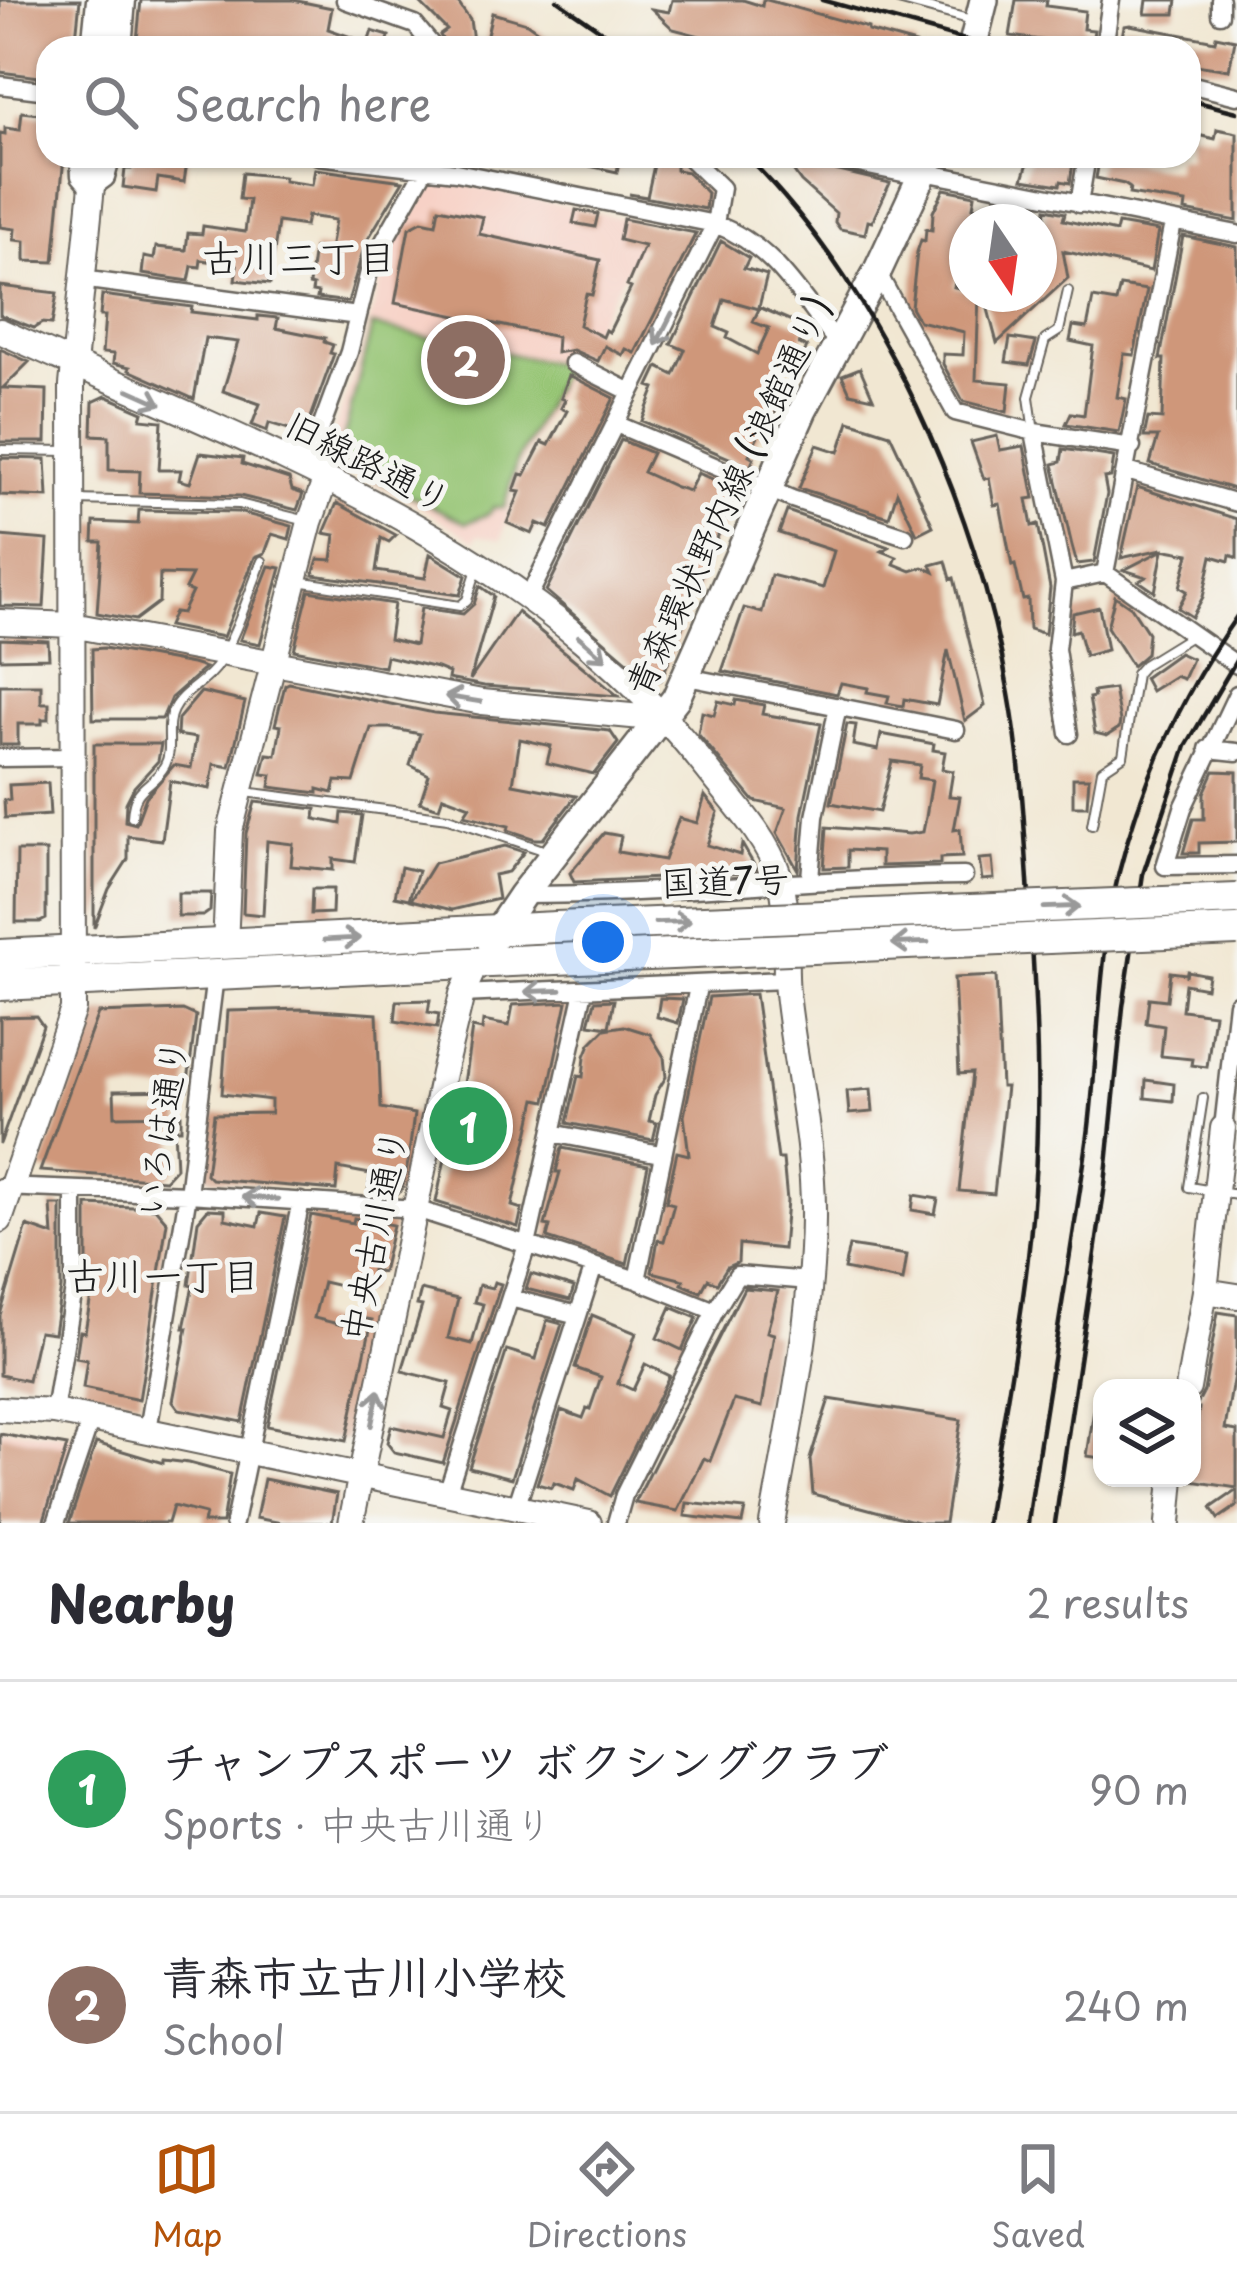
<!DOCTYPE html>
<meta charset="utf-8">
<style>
:root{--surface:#fff;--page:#f2f2f3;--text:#2b2b33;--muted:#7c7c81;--line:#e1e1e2;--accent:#b45309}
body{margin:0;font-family:"Playpen Sans","Klee One",sans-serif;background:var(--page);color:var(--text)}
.controls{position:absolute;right:36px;bottom:36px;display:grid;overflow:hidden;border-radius:24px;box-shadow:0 3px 9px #0004}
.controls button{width:108px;height:108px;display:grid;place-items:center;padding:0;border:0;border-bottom:3px solid var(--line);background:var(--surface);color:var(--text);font:60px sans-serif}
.compass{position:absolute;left:949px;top:204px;width:108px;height:108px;border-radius:50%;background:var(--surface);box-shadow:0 3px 9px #0004;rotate:167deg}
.you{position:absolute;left:603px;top:942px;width:42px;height:42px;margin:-30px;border:9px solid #fff;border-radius:50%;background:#1a73e8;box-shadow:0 0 0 18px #1a73e833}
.badge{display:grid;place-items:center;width:78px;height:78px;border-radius:50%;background:var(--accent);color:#fff;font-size:39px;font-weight:700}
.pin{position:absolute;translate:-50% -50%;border:6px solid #fff;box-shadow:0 3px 12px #0006}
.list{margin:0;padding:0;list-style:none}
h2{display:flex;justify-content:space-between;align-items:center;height:156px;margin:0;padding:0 48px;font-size:51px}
h2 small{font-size:39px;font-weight:400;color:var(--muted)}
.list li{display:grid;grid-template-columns:78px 1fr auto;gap:36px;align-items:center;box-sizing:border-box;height:216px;padding:0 48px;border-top:3px solid var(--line)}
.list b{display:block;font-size:45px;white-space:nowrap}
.list p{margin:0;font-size:39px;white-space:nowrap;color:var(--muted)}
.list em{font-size:39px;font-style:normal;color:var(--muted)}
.icon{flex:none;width:66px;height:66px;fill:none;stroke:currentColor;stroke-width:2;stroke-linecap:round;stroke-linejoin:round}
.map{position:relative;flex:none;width:1237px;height:1523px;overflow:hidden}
.search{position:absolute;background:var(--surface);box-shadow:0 3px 9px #0004;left:36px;right:36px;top:36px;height:132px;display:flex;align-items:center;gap:30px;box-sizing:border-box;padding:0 42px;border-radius:36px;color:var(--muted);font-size:45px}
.sheet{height:588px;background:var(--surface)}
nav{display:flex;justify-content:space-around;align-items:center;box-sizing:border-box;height:168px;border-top:3px solid var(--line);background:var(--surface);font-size:33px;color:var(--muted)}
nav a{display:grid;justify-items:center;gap:6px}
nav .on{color:var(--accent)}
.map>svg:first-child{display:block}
.built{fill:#f7d1c6}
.green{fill:#95c473;stroke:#587048;stroke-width:3}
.building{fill:#cf977a;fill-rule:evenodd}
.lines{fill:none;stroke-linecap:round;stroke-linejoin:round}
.lane-casing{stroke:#67635c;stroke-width:12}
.street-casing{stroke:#67635c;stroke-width:21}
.secondary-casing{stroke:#67635c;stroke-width:28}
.primary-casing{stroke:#67635c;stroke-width:32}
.highway-casing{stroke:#67635c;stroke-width:34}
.lane{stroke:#fff;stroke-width:8}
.street{stroke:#fff;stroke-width:16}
.secondary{stroke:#fff;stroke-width:24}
.primary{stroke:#fff;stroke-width:27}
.highway{stroke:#fff;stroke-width:30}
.rail{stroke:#1c1c1c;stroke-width:4.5}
.highway-bridge-casing{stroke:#67635c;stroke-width:34;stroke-linecap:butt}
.highway-bridge{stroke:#fff;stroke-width:30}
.oneway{stroke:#999}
.labels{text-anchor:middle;stroke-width:10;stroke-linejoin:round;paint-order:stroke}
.street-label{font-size:36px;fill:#1c1c1c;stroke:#f6f6f2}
.neighbourhood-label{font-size:39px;fill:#1c1c1c;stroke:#f6f6f2}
</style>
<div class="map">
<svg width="1237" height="1523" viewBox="0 0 1237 1523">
<rect width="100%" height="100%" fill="#f6f6f2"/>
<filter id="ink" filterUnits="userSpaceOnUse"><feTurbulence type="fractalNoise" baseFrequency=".00833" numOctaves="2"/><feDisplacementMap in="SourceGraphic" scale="24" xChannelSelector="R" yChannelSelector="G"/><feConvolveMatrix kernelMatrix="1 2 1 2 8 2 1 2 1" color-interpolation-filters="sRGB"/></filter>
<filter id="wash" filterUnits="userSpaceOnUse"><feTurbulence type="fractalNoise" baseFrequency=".004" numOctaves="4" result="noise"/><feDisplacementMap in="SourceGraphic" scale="48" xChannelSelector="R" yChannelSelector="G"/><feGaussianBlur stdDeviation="2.7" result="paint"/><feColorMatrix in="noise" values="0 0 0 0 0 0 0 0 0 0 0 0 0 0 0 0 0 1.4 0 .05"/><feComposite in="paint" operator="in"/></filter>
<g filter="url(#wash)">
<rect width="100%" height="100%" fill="#f1e7d2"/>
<path class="built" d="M455,182L648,224L639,249L577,355L518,469L501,540L478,535L474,541L411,501L327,461L325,457L358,363L389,251L430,188Z
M0,1429L76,1435L48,1523H0Z"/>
<path class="green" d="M372,326L565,365L516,463L504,508L493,507L490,513L466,523L338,460Z"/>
<g id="blocks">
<path class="building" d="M0,0H80L75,48H48V78L0,72Z
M141,0H293L332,8L328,29L368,43L372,31L389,36L386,48H159L160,43L137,40Z
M417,0H456L470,20L474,48H447L440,35L447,30Z
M672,0H743L762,6L763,0H767L868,28V31L916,44L915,48H719L710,45L712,39L673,29L652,9L669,12Z
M1016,0H1047L1046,6L1085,11L1083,29L1094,30L1091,48H1070L1071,44L1010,36Z
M1147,0H1177L1175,14H1145Z
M492,13L527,23L562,48L531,44L530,48H484Z
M1130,25L1215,41L1216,36L1235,40L1229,70L1189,64V48H1120L1124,26Z
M22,112L48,115V156L64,157L54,262L25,261V241L14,240L15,229L0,227V133L5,134V128L20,130Z
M1217,129L1237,133V221L1185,211L1186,203L1129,194L1130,188L1124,184L1096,178L1100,156L1174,170L1177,156H1189V133L1215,139Z
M133,156H188L184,182L158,178L156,192L123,187L125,169H131Z
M572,156H620L617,172L571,162Z
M656,156L676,157V170L687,172L707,193L705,209L629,194L647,197Z
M1030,156H1074L1070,183L1061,181L1060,185L1023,179Z
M784,158L890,183L872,222L868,221L865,234L840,229L835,222L836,213L801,182Z
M315,169L403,181L365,244L348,302L317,298L318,293L312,292L313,286L309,285L314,248L330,250L335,220L307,216L305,226L278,222L270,284L235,280L237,265L201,260L200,267L192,266L189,281L142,274L144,257L154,259L156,247L186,250L188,233L202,234L203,226L245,232L249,200L239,199L242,173L284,177V181L312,185Z
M944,189L975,195L973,207L981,209L979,222H967V258L961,257L954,287L967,290V294H979L976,380L1010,383L1007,412L963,401L943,364V354L963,355L964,332L919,321L911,307L917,252L921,240L925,241L926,229L932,230L933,212Z
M439,208L483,217L479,234L600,260L592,295L586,294L579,325L603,337L606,330L609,332L631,288L627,286L644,246L619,240L623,219L696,233L635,353L626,349L623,355L605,346L598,361L573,350L556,353L557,337L395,303L409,228L422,221L436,224Z
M1046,209L1065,213L1063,220L1116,232L1118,224L1158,231L1151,271L1063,251L1068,278L997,343L984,294L1021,303L1016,294H1039Z
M576,210L598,214L595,227L573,223Z
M1183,236L1237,247V490L1150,464L1158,437H1144L1148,418L1162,419L1164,359H1160Z
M721,241L749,258L744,268L767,275L759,307L806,327L799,344L807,347L801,361L783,357L765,392L781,400L766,434L760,431L749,455L754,458L750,467L642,421L655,388L649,386L658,367L674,375L685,350L671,344ZM724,299L759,309L753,322L769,328L757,354L727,338L729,333L715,327Z
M0,286L57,293L52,324L42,323L34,328L0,315Z
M1120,286L1147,290L1134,355L1124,354L1117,397L1126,399L1119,432L1066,424L1071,413L1084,415L1093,346L1070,341L1073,326L1087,328L1093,298L1116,302Z
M102,295L192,307L191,312L258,320V316L278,318L276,328L325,338L324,342L333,345L330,353L334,354L305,434L269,423L267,431L252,425L260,404L223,391L238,342L205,338L194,399L129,370L130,367L113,363L114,354L102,353L105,316H100Z
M1010,338L1036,342L1029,365L1006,362Z
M0,349L29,362L3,388L47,390L46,442H0Z
M860,368L873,398L850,393L842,375Z
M569,375L614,398L549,528L537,523L532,534L507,523L520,492L514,491L520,474L525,475L542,442L549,445L567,411L561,408L565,400L561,398Z
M106,396L143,412L141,419L162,421L159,470H181L179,480L190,483L200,453L243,458L242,464L289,479L292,490L303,494L297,510L240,496L139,493L140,471L109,470V436L92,435L93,402Z
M849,421L890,434L933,526L917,534L897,492L889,517L799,488L817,445L839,452Z
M997,436L1000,450L1024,446L1034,498L1027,499L1032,526L1038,524L1050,588L1045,634L1029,629L1028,599L1023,600L1015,565L1012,566L1000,504L994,505L989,478L984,479L971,442Z
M621,440L652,453L643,472L676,487L689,491L698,473L736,489L716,541L712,540L698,588L661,680L652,682L546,591Z
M1063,449L1114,457L1111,477L1104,478L1107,494L1094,562L1077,564L1072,546L1053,464L1061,462Z
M0,458L46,459L48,497L0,495Z
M1137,487L1237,519V558L1230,555L1229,561L1212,556L1203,597L1192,617L1178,608L1187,591L1180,587L1189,554L1162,549L1121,558Z
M337,503L396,535L389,542L381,538L376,571L425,578L430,554L466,576L460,595L313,575L318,559L332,560L335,535L324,533Z
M139,510L238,512L292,526L289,539L272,534L265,553L255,557L223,637L168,626L174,612L182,613L192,592L185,589L192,575L160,574L159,602L135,620L97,613L102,542H93L94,522L138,524Z
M787,511L889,547L882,551L897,557L894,564L911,571L923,567L934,572L931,565L946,561L951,579L954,578L985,706L965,721L948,650L937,705L904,699L903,706L887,703L889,696L867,692L868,688L841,683L837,694L722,671L744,608L762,613L771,575L823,588L834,551L779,533Z
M0,536L48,540L44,607L0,606Z
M1163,550L1155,592L1139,581L1146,577L1124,570Z
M269,566L281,568L260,644L240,640Z
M480,586L494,596L470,680L517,612L618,696L484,686L448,679L449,673L437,668L386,656L384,667L294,650L309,591L394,604L389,639L415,645L421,608L463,614L474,604Z
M1115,596L1131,607L1148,633L1146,654L1132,666L1107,627Z
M1099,607L1107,650L1085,656L1078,630L1071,632L1073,613Z
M0,639L48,641L49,658L0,659Z
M104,648L192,664L205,668L171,698L162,719H93L92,649Z
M1179,653L1192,659L1183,679L1175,676L1151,691L1144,678Z
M289,683L434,713L610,731L618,743L594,774L547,763L551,746L520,739L513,784L576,796L543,839H535L508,830L509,826L464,815L470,806L443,796L439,808L420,802L429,775L410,765L420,734L390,728H371L354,782L336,781L333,793L318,789V793L270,787L272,775L262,774L267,754L276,755L281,726L275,725L285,685Z
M0,685H41V703H49V719H42V724H18V745H0Z
M1114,689L1120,721L1119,728L1107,736L1095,733L1089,698L1094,697L1093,692Z
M201,692L245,702L230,767L214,764L210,789L170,781L162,840L128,836V859L109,889L94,928V744H161L158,761L134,787L126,803L125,821L136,824L146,797L174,765L191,768L196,738L177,735L178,719Z
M736,700L764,705L762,714L821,724L802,815L798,870L777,833L786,808L754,801L698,734L702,712L714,715L718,701L735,705Z
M847,724L856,725L853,745L878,750L881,734L934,744L933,750L945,752L942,769L953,771L949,796L960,797L954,830L960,829L962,857L940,858V864L881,866V852L848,850V867L824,868L827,827L909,834L923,832L926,817L932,780L918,778L920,765L892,761L879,812L831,803Z
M1214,771L1237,772V842L1199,843V853H1183L1193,819H1204V793Z
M1073,778H1089L1087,806H1073Z
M48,783L50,815L5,818L4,800H10L9,785Z
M705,796L718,812L707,845L740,855L742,844L758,872L696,876L683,873L682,877L574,882L570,873L604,833L621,836L618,852L664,860L679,818L697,823Z
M255,802L316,809L315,819L341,824L342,813L362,815L355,862L333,859V870L291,866L293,844L267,841L263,915L243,913L246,833Z
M505,846L524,852L508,872L494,875L498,899L452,910L411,900L434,863Z
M17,851H46V919L40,922H16Z
M992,858L994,879L982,880L979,859Z
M401,867L418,871L409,899L395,896Z
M312,889H333L332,913L311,914Z
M178,893H211L210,911L203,916H178Z
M1187,971L1208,975L1206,988L1185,984L1182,1010L1214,1014L1207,1067L1191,1065L1192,1059L1161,1056L1164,1026L1146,1023L1149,998L1167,1000L1170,972L1186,974V977Z
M996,976L1001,1087H1006L994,1194L959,1191L972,1073L959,1074L954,978Z
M755,994L778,1159H783L787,1201L783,1249L739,1244L738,1262L727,1267L717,1283L708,1279L701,1292L682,1284L684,1280L652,1272L658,1240L664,1241L674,1204L666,1202L677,1152L689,1155L684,1116L709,997Z
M660,998L683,999L678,1023L657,1017Z
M430,1000L428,1012L439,1014L437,1028L395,1021L397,1001Z
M614,1000L609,1027L589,1024L595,1001Z
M567,1002L546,1101L536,1099L512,1206L522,1209L518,1227L436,1202L459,1091H463L472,1028L482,1030L483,1021L509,1026L513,1005Z
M303,1009L377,1014L381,1108L414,1114L408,1162L402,1189L396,1195L368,1192L370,1174L338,1168L336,1190L211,1179L206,1174L214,1114L271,1113V1100L222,1094L228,1011Z
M183,1010L196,1016L187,1090L114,1091L115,1116L181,1115V1129H174L176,1168L165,1180L40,1171L98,1013Z
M36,1016L43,1026L0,1144V1017Z
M624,1026L650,1034L664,1057L666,1077L655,1095L649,1121L657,1123L653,1140L567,1123L578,1076L583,1077L585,1056L590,1044L605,1029Z
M1146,1080L1174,1084L1173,1101L1145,1098Z
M871,1089L873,1112L849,1114L847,1091Z
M562,1148L648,1165L627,1264L547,1238L550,1226L545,1225L560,1172H556Z
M914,1195L938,1199L935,1214L912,1210Z
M51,1205H61V1288L54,1333L39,1331L28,1381L0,1375V1315L27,1226L53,1235Z
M87,1205L155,1208L167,1222L139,1400L83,1388L87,1360L76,1358L80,1331L85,1332L94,1278L87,1277Z
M208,1209L225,1210V1219L258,1226L261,1213L285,1217L242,1422L179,1409L173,1401L187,1328H184L193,1286L189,1285L198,1221Z
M311,1215L353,1223L354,1218L393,1225L382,1272L372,1270L367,1292L323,1282L314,1318L342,1325L345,1315L372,1320L346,1441L267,1426Z
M849,1246L907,1255L903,1281L844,1269Z
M531,1274L574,1287L570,1300L526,1289Z
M494,1282L501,1284L443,1463L394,1452L387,1443L391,1426L444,1438L452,1411L443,1408L450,1383L402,1371L422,1306L417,1305L421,1290L458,1299L448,1338L472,1344L483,1304L474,1302L479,1285L492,1288Z
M744,1288L778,1291L767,1332L774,1334L762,1407L734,1400L710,1461L704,1458L678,1511L635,1503Z
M671,1307L697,1318L682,1350L657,1338Z
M1218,1312L1237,1315V1356L1225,1429L1237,1431V1488L1192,1481L1199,1408H1195L1204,1391Z
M592,1315L636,1333L618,1383L633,1390L645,1364L669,1376L610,1496L578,1479L574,1490L554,1483L552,1488L537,1484L561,1410L583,1418L587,1408L590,1409L601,1377L575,1368Z
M547,1320L562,1324L512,1478L469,1467L507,1350L536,1359Z
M829,1399L961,1420L945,1523H921L813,1494L810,1459Z
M1094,1410H1102V1458L1087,1456Z
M0,1434L67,1446L43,1523H0Z
M96,1443L163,1463V1460L189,1463L230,1474L222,1523H203L205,1514L173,1506L168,1523H69Z
M264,1479L337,1494L332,1523H282L256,1518Z
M1237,1490V1506L1218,1519L1211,1508Z
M687,1503L745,1509L742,1523L685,1516Z"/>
</g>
</g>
<g filter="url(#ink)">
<use href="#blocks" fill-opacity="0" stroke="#67635c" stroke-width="3"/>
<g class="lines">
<defs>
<path id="lane" d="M898,0L972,20
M1034,432L1029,397L1045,340L1059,331L1068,291
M0,450L70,451
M75,500L239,504L303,520
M298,581L460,606L467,600L477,569
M245,792L448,818L546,851
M132,817C134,783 152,789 165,765C174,748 164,727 173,710C182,691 206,683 218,664C237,633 248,595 262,561
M1092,825L1102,770L1123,756L1136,674L1144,665L1191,636
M1203,1098L1189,1187L1237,1195"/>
<path id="street" d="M345,0L415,25L434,48
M1220,14V0
M90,48L95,0
M123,48L127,0
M1104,48L1111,0
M1189,84L1237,96
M0,85L48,91
M79,156L80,176L91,189L106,178L112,156
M318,156L456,172L715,224C775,247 799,295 837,342
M820,156L922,177
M924,172L1237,234
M1079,204L1087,156
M1173,223L1105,573L1237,665
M877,272L955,412L1034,432L1132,447
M81,279L358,316
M573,363L631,392
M616,424L792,499L905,536
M1034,432L1064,582L1105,573
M306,468L349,352L371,264L432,156
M1127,471L1237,503
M1064,582L1056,649L1069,734
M529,596L715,224L721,188L688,156
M687,677L956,730
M1237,694L1183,808L1165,866L1237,865
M1208,749L1237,752
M0,758L73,757
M810,879L815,817L838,706
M522,895C670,895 816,877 964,876
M462,994L786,980
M1223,1128L1237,1003
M552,1133L660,1154
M1,1187L188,1194L416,1209L637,1280L715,1311
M637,1280L698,987
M510,1298L578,1315
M54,1412L74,1289V1190
M148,1430L188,1194L215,976
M447,1493L527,1245L584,990
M516,1508L594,1266
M56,1523L91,1419
M234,1523L301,1201
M616,1523L624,1495L715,1311L737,1275L810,1281"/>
<path id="secondary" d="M108,48L112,0
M0,331C255,447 531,541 708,770C733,802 766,836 779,875C791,911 783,955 787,993C795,1068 814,1141 813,1218C812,1320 790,1423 772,1523
M0,622L72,625L482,702L663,719
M225,946L230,831L310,522L326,478
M0,1220L73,1009L72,385L95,156
M1205,1291L1237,1296
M1188,1388L1205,1291L1223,1128
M0,1409L54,1412L91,1419L589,1523
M351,1523L443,1073L462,994L476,964
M1168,1523L1172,1478"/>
<path id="primary" d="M972,48L984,0
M491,941L522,895L676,698L803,410L877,272L931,156"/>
<path id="highway" d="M0,955L556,927
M0,985L556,959"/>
</defs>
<use href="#lane" class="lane-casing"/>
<use href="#street" class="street-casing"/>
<use href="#secondary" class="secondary-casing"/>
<use href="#primary" class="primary-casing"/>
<use href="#highway" class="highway-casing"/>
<use href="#lane" class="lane"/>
<use href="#street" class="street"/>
<use href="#secondary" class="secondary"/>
<use href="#primary" class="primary"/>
<use href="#highway" class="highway"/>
<path class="rail" d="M557,0L626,48
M822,0L994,48
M1189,100L1237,112
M746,156C881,289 978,509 1009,694C1022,765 1025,838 1030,911C1036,1005 1041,1097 1034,1191C1027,1302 1003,1413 987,1523
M1028,1523C1046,1393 1070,1264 1088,1135C1099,1048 1098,957 1119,872C1142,780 1183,693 1237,616
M1055,1523L1105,1185L1123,1007L1143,874L1186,746L1237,659"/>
<defs>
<path id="highway-bridge" d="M556,927L1237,899
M556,959L1237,930"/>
</defs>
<use href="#highway-bridge" class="highway-bridge-casing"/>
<use href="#highway-bridge" class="highway-bridge"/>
</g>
<defs><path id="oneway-shaft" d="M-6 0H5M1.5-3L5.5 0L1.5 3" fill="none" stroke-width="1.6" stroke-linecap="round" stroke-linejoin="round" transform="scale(3)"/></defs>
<g class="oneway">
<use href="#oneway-shaft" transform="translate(664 329) rotate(117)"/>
<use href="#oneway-shaft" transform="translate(145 397) rotate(24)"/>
<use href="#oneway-shaft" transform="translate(592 648) rotate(41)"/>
<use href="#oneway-shaft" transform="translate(463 699) rotate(-171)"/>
<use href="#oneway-shaft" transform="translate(1062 907) rotate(-2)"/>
<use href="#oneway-shaft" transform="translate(673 922) rotate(-2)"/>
<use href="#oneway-shaft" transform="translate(342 939) rotate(-3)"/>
<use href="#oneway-shaft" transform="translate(910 943) rotate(178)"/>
<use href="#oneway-shaft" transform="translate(543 991) rotate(178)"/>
<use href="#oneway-shaft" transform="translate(260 1198) rotate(-176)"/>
<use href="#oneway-shaft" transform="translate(375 1408) rotate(-78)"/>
</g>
</g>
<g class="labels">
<g class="street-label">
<text transform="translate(368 462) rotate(27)" y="13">旧線路通り</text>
<text transform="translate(728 496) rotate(-65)" y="13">青森環状野内線 (浪館通り)</text>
<text transform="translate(725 881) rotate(-2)" y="13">国道7号</text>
<text transform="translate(162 1128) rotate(-82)" y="13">いろは通り</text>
<text transform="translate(374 1235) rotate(-79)" y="13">中央古川通り</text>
</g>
<g class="neighbourhood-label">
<text x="299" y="272">古川三丁目</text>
<text x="163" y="1290">古川一丁目</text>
</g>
</g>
</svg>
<div class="controls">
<button><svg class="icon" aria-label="layers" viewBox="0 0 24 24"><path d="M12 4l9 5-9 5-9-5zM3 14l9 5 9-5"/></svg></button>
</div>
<svg class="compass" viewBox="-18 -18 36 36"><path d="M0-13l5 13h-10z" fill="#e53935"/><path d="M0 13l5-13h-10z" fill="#7c7c81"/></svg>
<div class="you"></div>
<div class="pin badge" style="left:468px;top:1126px;background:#2e9e5b">1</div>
<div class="pin badge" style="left:466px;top:360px;background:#8d6e63">2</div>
<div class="search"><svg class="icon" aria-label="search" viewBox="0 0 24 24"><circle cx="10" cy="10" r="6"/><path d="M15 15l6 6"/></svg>Search here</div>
</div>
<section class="sheet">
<h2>Nearby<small>2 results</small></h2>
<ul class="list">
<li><span class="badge" style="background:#2e9e5b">1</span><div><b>チャンプスポーツ ボクシングクラブ</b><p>Sports · 中央古川通り</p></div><em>90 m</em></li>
<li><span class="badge" style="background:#8d6e63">2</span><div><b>青森市立古川小学校</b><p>School</p></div><em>240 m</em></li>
</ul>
</section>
<nav>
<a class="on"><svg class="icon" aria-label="map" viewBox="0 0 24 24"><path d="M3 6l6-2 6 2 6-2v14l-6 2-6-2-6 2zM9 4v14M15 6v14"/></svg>Map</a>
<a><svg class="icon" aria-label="directions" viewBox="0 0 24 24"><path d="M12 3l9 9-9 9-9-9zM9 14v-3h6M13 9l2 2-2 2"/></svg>Directions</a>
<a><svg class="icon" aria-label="saved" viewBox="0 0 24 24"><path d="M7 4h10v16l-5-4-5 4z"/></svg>Saved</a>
</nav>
